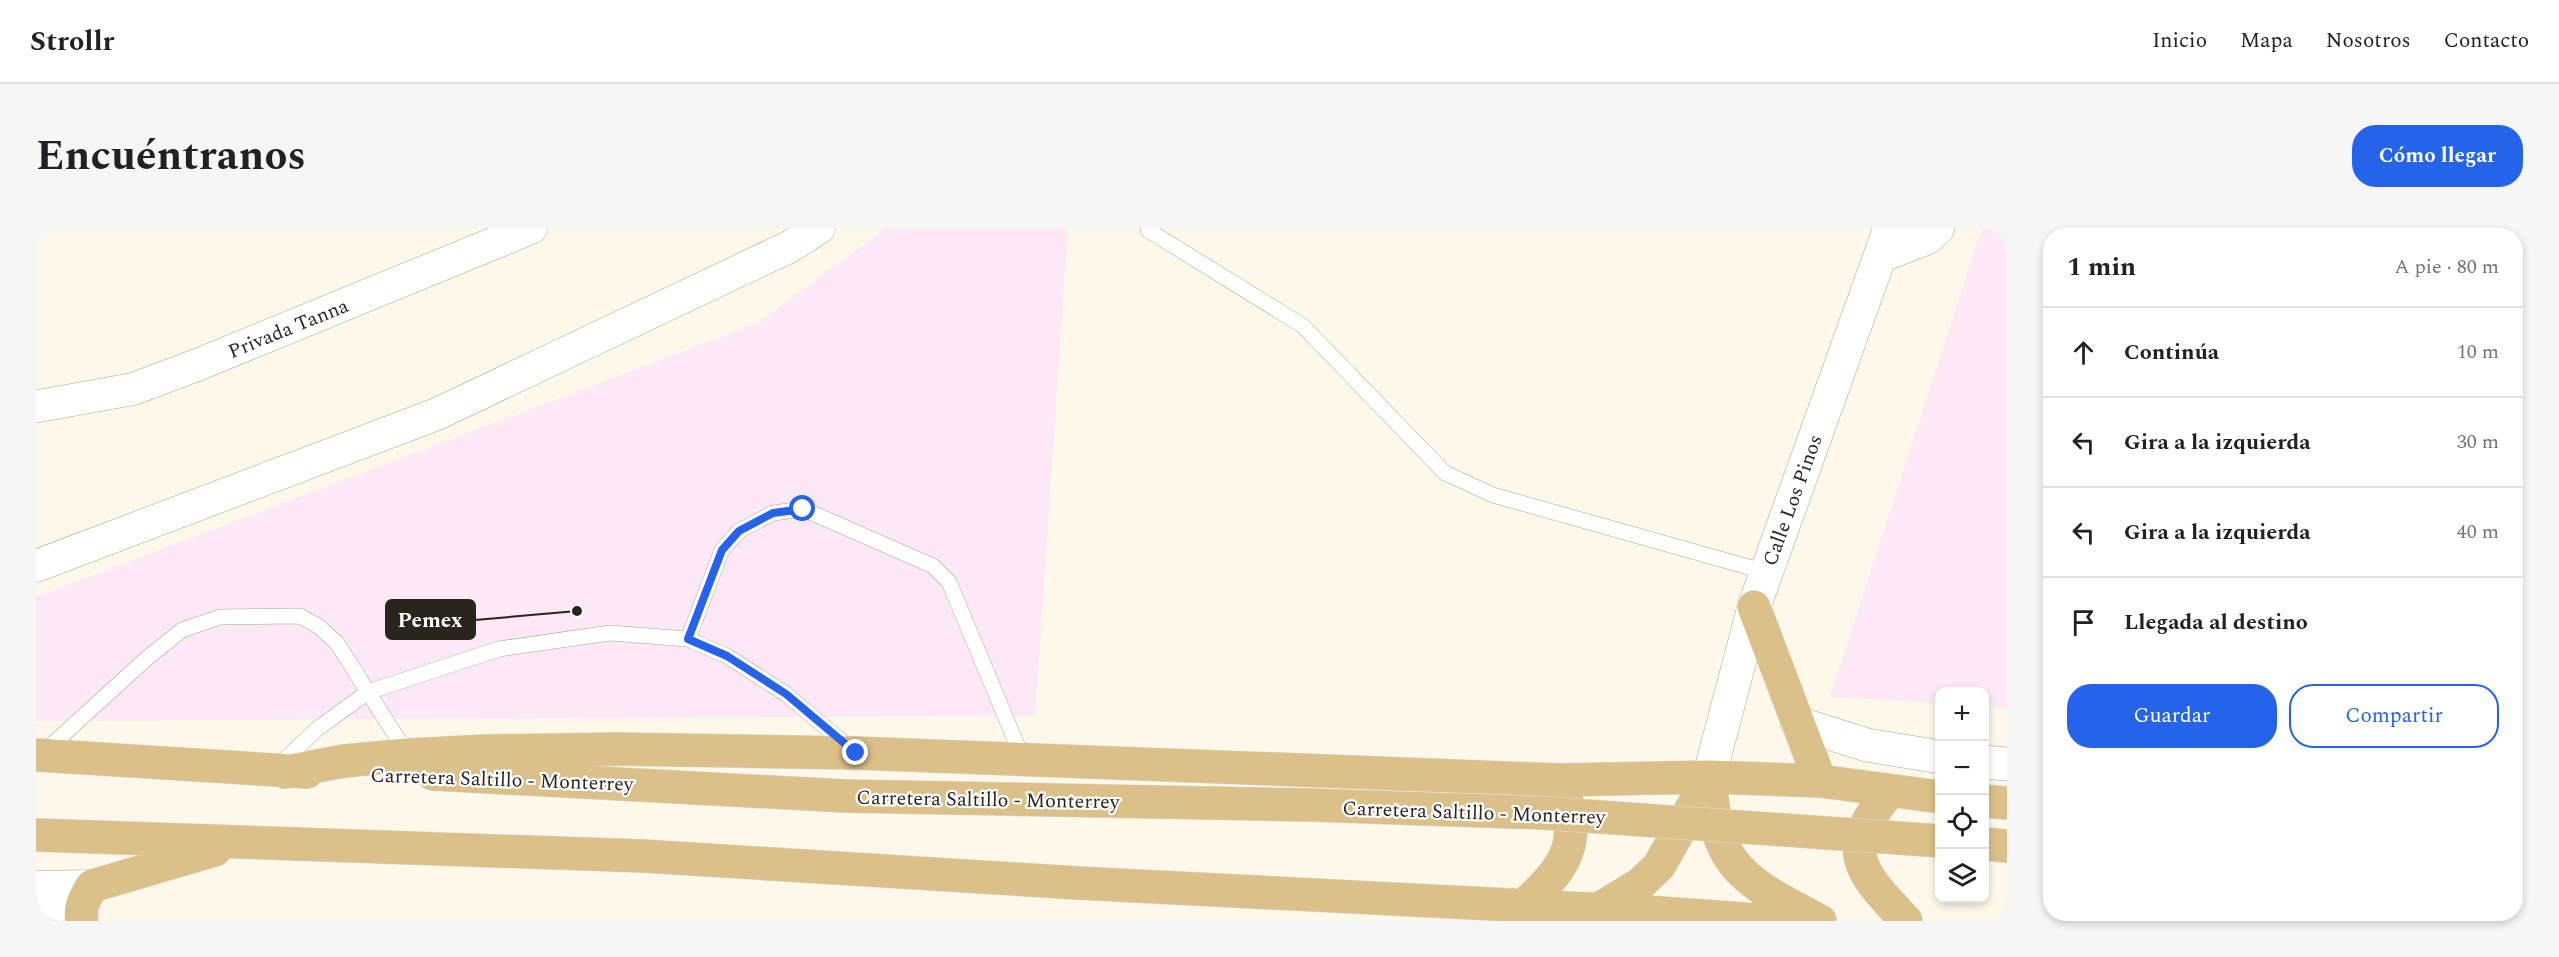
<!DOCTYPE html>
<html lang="es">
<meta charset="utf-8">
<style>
:root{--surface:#fff;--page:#f6f6f6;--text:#202124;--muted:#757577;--line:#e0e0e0;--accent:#2563eb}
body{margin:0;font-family:Spectral,serif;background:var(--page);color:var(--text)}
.controls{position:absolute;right:18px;bottom:18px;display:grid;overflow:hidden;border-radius:12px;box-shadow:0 3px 9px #0003}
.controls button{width:54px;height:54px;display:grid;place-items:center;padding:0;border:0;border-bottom:2px solid var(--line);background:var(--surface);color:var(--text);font:30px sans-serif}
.stop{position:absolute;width:18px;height:18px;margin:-14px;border:4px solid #2563eb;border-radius:50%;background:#fff}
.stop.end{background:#2563eb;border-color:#fff;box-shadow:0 2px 6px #0008}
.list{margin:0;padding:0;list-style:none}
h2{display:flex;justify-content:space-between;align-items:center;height:78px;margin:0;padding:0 24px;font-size:26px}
h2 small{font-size:20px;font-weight:400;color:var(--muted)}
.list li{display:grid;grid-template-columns:39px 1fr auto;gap:18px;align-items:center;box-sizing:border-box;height:90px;padding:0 24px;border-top:2px solid var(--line)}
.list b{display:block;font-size:22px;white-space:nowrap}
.list em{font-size:20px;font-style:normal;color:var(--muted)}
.actions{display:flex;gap:12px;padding:18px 24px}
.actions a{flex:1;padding:14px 0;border:2px solid var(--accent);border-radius:24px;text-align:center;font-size:21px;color:var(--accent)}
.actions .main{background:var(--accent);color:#fff}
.icon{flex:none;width:33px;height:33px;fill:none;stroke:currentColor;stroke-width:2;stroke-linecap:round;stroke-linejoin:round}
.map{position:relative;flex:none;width:1971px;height:693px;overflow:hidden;border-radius:24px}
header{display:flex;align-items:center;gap:36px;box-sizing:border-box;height:84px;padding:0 30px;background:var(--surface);border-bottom:2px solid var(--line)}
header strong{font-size:28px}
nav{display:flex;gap:33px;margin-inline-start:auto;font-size:21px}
.intro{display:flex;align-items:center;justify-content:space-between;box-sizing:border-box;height:144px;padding:0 36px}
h1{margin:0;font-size:42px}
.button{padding:15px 27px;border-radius:24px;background:var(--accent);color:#fff;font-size:21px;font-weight:700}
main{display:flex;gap:36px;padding:0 36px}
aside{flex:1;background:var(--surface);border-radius:24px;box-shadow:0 3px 9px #0003}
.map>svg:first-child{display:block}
.industrial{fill:#fce8f7}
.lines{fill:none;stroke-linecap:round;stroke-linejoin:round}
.service-casing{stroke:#afa590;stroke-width:16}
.minor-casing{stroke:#afa590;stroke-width:33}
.tertiary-casing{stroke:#afa590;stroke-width:34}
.secondary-casing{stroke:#afa590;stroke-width:34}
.trunk-casing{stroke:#dddcdb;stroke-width:34}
.service{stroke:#fff;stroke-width:15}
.minor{stroke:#fff;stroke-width:32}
.tertiary{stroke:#fff;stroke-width:33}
.secondary{stroke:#fff;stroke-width:33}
.trunk{stroke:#dcc08a;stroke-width:33}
.trunk-bridge-casing{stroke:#dddcdb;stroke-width:34;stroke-linecap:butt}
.trunk-bridge{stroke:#dcc08a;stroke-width:33}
.route{stroke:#2563eb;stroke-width:8}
.labels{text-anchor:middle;stroke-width:4.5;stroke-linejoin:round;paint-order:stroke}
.street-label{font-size:20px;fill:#29251d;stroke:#fff}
.leader{fill:none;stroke:#29251d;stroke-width:2}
.callout-dot{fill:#29251d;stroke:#fff;stroke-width:2}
.callout{fill:#29251d;stroke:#29251d;stroke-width:2}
.callout-label{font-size:21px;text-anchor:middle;font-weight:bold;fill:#fff}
</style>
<header>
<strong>Strollr</strong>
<nav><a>Inicio</a><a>Mapa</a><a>Nosotros</a><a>Contacto</a></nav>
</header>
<div class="intro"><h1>Encuéntranos</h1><a class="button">Cómo llegar</a></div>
<main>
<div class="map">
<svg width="1971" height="693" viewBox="0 0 1971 693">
<rect width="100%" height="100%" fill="#fef8ea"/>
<path class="industrial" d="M850,0H1032L999,488L0,493V369L722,95Z
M1946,0H1971V479L1949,478L1948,464H1904L1903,475L1794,469Z"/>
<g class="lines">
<defs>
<path id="service" d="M1112,2L1267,98L1409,245L1457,267L1730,344
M652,411L686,322L703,303L737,285L767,281L897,338L913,354L987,531
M8,524L110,431L146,402L184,389L264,388L282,398L301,415L372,527
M241,539L281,501L332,464L463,421L574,405L652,411L691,428L750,466L815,521"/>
<path id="minor" d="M3,178L97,161L161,137L495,0
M0,338L401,186L753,19L783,0
M0,659L56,658"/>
<path id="tertiary" d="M0,673L27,693"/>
<path id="secondary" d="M1845,28L1891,10L1902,0
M1761,495L1831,517L1904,529
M1948,534L1971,536
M1673,549L1718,379L1854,0"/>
<path id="trunk" d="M1718,379L1784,553
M0,527L271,544
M249,544L308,533L372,527L449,523L580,521L820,525L1524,552L1673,549L1784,553L1904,569
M397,546L809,568
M1673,549C1677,572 1678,601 1689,621C1706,656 1751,675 1784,693
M1854,563C1802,624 1823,642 1870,693
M1948,573L1971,575
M0,607L607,628L1042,655L1612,684L1736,693
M1948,616L1971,618
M1487,678C1528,642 1547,616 1527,560
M1563,681L1604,656L1623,638L1661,571
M46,693C43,679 49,670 56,658L179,622"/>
</defs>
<use href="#service" class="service-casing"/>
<use href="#minor" class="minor-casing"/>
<use href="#tertiary" class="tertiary-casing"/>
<use href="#secondary" class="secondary-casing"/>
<use href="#trunk" class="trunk-casing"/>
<use href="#service" class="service"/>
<use href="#minor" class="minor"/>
<use href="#tertiary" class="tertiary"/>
<use href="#secondary" class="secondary"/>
<use href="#trunk" class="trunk"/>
<defs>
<path id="trunk-bridge" d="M809,568L1275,577L1508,585L1904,613"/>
</defs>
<use href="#trunk-bridge" class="trunk-bridge-casing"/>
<use href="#trunk-bridge" class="trunk-bridge"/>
</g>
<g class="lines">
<path class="route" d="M767,281L737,285L703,303L686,322L652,411L691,428L750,466L820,525"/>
</g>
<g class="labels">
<g class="street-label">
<text transform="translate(252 100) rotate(-22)" y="7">Privada Tanna</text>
<text transform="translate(1756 272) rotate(-70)" y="7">Calle Los Pinos</text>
<text transform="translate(466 551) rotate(2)" y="7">Carretera Saltillo - Monterrey</text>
<text transform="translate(952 571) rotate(1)" y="7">Carretera Saltillo - Monterrey</text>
<text transform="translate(1438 584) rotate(2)" y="7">Carretera Saltillo - Monterrey</text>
</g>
</g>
<path class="leader" d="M541 383L439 392"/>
<circle class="callout-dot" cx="541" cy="383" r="6"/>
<rect class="callout" x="350" y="372" width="89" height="39" rx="6"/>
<g class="callout-label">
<text x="394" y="399">Pemex</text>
</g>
</svg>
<div class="controls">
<button>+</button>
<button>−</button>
<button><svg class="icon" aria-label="locate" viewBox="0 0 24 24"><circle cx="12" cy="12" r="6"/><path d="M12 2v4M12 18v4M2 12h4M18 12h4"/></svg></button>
<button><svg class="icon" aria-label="layers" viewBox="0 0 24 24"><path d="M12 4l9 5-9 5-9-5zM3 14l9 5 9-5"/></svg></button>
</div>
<div class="stop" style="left:767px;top:281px"></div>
<div class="stop end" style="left:820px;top:525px"></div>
</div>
<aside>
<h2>1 min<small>A pie · 80 m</small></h2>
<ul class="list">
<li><svg class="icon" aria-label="ahead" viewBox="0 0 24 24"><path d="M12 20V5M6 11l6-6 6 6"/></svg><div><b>Continúa</b></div><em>10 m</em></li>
<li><svg class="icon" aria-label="left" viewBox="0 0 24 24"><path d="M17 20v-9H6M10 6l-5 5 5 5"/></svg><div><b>Gira a la izquierda</b></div><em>30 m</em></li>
<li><svg class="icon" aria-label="left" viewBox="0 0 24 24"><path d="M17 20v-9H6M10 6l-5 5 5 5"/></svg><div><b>Gira a la izquierda</b></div><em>40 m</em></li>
<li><svg class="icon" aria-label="arrive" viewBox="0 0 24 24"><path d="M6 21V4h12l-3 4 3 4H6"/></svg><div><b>Llegada al destino</b></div></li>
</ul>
<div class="actions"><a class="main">Guardar</a><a>Compartir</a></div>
</aside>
</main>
